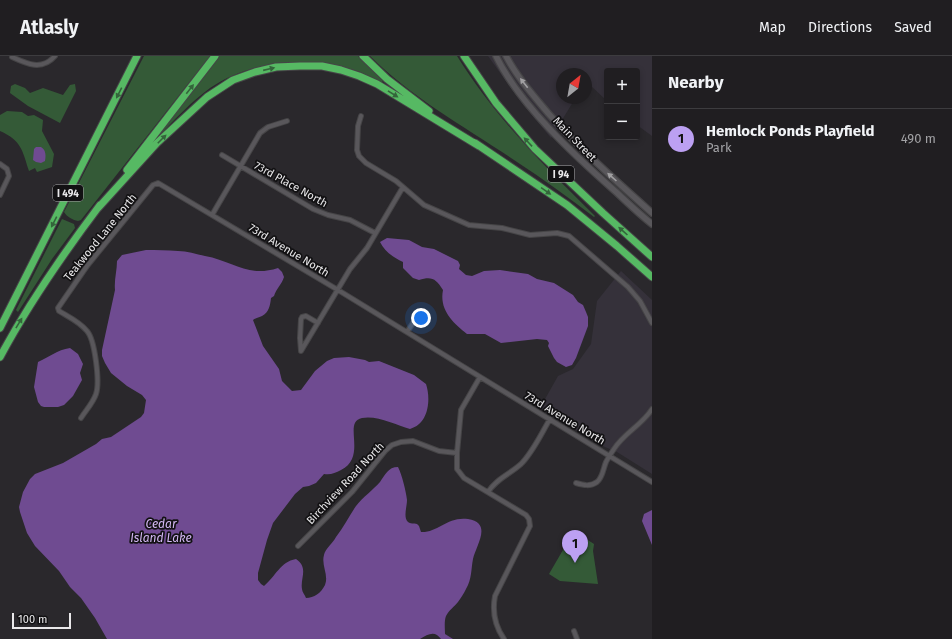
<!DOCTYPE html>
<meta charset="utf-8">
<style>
:root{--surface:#201e21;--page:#28272a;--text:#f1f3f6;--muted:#a2a2a5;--line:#3d3c3f;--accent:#bca0f2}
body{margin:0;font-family:"Fira Sans",sans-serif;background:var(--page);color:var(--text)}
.controls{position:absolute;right:12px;top:12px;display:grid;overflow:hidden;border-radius:4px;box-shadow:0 2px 6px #0003}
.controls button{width:36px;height:36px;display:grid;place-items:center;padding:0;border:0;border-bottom:1px solid var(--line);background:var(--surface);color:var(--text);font:20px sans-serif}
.compass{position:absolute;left:556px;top:12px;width:36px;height:36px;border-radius:50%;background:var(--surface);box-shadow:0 2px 6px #0003;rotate:31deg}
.scale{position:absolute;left:12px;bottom:10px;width:59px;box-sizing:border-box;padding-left:4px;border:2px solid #e9e8ea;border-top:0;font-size:11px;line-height:14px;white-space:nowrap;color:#e9e8ea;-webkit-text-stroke:3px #121113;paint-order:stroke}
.you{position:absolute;left:421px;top:262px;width:14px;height:14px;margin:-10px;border:3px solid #fff;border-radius:50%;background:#1a73e8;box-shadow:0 0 0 6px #1a73e833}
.badge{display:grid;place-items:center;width:26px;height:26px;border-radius:50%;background:var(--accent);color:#111;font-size:13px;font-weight:700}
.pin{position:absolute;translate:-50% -33px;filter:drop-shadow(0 1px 2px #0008)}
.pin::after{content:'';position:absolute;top:21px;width:14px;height:12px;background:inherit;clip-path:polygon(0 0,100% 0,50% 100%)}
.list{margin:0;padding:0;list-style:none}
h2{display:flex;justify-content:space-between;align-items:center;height:52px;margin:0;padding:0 16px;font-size:17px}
h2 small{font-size:13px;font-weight:400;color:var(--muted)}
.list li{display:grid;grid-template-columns:26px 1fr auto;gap:12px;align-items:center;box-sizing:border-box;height:60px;padding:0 16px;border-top:1px solid var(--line)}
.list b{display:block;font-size:15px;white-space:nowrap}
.list p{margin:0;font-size:13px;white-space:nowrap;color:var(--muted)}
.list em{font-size:13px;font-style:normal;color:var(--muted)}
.map{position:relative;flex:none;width:652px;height:583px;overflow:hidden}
header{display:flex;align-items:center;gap:24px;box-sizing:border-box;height:56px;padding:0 20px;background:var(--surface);border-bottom:1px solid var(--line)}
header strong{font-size:19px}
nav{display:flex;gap:22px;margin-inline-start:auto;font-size:14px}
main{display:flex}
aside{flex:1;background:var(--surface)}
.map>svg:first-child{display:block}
.built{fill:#35313a}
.green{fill:#345a37}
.water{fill:#6f4b91}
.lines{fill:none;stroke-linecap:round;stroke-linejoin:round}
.street-casing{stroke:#464547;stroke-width:6}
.secondary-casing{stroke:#464547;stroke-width:8}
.highway-casing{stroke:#464547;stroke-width:9}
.street{stroke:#59575b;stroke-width:4}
.secondary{stroke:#59575b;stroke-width:5.5}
.highway{stroke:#56b963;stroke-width:7}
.oneway{fill:#34653b}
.oneway2{fill:#a1a0a2}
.labels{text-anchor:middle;stroke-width:3.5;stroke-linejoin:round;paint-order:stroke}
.shield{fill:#121113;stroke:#a8a8aa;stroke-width:1}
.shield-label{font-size:10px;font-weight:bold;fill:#e9e8ea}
.street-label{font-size:11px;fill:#e9e8ea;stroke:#121113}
.water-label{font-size:12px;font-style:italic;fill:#d4b8f4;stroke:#121113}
</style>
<header>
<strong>Atlasly</strong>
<nav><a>Map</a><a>Directions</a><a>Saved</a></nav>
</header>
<main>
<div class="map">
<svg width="652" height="583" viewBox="0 0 652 583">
<rect width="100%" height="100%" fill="#2a282c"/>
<path class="built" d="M488,0H652V80L637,69V15H607V45L589,28L586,31V18H562V42H577L573,46L551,82L521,46Z
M621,215L652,244V418L617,396L605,391L540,352L558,320L573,313L591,288L597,245Z"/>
<path class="green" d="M144,0H210L81,164L78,165C73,164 67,161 64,156Z
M219,0H358L383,25L381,27C374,23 367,19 360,16C312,0 252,3 210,32C191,46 175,63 159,80L158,79Z
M370,0H457C495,61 544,110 595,160L594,161C569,142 543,123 517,106C467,72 413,43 370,0Z
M15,28L25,32L30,37L43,32L63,39L70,29L75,28L76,35L60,67L28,50L10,37L11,30Z
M7,55L22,56L28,60L34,59L43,64L42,75L54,98L52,111L37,116L35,112L29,115C22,94 22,85 0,75V59Z
M62,163L74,168L75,172L52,203L18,256L16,254Z
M574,475L594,488L593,495L598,528L560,525L549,518Z"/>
<path class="water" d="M36,91H41C46,94 46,99 45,105L41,107L36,106L33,104L34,93Z
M387,182L409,184L422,191L434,193L458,205L460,209L459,213L466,219L472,220L484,215L500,214L528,218L537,223L554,227L573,239L578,246L583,249L586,256L588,261V270L576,302L572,309L566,311L557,306L554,302L548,290L549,287L547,284L537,283L501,287L485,278H467C453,267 439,254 443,234C436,223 432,220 419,224L413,222L403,212V206C393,201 385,196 380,186Z
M146,194C157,194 167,194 178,195C187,195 196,198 205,200C233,205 248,222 278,212L282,216L284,221C282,228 276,233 274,240L271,242C270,250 269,256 262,260C258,262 255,262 253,264L263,290L279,313L282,325L292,335L301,334L315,315L327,305L334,302L349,301L365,304L369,306L379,305L414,319L426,328C431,343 429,368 410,373C396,369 377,359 362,362C342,366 368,400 341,414C335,417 331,419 324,418L316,427L309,430L303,431L295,438L273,467L267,484L258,517V524L261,528L264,530C276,520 280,506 296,503C309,512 300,522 302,533C302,536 305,539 306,542C314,542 321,537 325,529C329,519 321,509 324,499C325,493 333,487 336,481C344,471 349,460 356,450C363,441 373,434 380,426C385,419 388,411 398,411C402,419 406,435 407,444C407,451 403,461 408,466C410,468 414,467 417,468L419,470L421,476C437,477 448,460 468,463C493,467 476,489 473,503C471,513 472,523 466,533C464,537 461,542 458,546C454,551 449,554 446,560C444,565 445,573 445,578L453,583H441C435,574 428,578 420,583H107L95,562L81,542L70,531L59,515L35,490L27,477L20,456L19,451L23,436L30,423L35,418L63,407L96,388L102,383L111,381L141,361L144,357L146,344L142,339L127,330L111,317L105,307L102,300V294L115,234C114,224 117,215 117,205L122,199Z
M70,292L78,298L83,308L80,317L82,324L73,340L64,349L58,351H44L41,350L38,346L34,331L38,306C49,301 57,294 70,292Z
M652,454V489L642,465L644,458Z"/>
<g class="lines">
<defs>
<path id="street" d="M12,1C27,8 42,15 55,0
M361,60L358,70L357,94L359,100L366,107L396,125L424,149L469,169L502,172L530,179L557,177L569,180L628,231L640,245L652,267
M222,99L313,153L328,159L350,164L375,177
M0,108L7,113L9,120L0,139
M212,159L260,77L268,71L287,65
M318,267L306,260L302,261L301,263L300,282L301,295L350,213L367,192L403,131
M407,276L415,264
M480,321L461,354L457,397V413L464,422L526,459L529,463L530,470L495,540C492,556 495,570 504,583
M81,362C86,354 93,347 96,338C100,326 95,284 87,275C80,266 69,261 59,255L58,252L87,210L153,129L158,127L338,234L652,426
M576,427C583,429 590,431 597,426C603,421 603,413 606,406C608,402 611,397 614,393C624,377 642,369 652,353
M488,436C496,423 510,418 521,408C533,396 541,378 550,363
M298,490L352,436L385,395L392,389L401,386L413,385L439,395L457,397
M574,575L577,583"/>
<path id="secondary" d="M496,0C520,49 574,99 615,135C627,146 639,158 652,168
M506,0C517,21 533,39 548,57C580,93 616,125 652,157"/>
<path id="highway" d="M363,0L387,23L429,55
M464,0L496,47L535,93L603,157L652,201
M475,87L567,149L617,190L652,221
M127,114L215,0
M98,152L157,87L207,41L233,24L255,16L276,11L300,10H322L341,14L359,20L377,28L479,90
M0,272L137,0
M0,301C29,247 63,198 100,149"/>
</defs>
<use href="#street" class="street-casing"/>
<use href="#secondary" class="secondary-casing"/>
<use href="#highway" class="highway-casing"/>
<use href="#street" class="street"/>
<use href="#secondary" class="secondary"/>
<use href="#highway" class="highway"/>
</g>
<defs><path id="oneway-solid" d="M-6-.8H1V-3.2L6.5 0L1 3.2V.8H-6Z"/></defs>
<g class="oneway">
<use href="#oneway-solid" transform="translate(269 13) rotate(-13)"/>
<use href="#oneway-solid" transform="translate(190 33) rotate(-52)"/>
<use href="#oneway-solid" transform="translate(119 37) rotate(117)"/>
<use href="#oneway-solid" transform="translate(393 38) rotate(32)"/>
<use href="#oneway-solid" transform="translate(162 83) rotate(-45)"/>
<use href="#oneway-solid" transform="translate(528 86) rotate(-133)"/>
<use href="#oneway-solid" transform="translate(546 135) rotate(35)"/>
<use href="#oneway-solid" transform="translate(54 166) rotate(117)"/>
<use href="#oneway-solid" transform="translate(623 175) rotate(-138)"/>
<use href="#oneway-solid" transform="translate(19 267) rotate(-59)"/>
</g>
<g class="oneway2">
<use href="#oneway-solid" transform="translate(524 27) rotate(-128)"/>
<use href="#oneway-solid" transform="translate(612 121) rotate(-138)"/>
</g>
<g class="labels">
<g class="shield">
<rect x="548" y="110" width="26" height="16" rx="3"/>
<rect x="53" y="129" width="30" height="16" rx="3"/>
</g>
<g class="shield-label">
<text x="561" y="122">I 94</text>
<text x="68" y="141">I 494</text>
</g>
<g class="street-label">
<text transform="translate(575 83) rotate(46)" y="4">Main Street</text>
<text transform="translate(291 128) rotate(29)" y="4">73rd Place North</text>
<text transform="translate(100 181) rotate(-51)" y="4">Teakwood Lane North</text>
<text transform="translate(289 194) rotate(31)" y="4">73rd Avenue North</text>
<text transform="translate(565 362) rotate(31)" y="4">73rd Avenue North</text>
<text transform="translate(345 427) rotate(-47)" y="4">Birchview Road North</text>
</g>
<g class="water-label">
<text x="161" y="472">Cedar<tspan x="161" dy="14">Island Lake</tspan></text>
</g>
</g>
</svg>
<div class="controls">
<button>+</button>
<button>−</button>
</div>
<svg class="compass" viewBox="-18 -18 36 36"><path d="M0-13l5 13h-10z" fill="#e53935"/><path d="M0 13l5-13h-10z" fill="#a2a2a5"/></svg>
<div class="scale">100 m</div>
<div class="you"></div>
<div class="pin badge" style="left:575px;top:507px">1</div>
</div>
<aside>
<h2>Nearby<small></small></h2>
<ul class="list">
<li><span class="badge">1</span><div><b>Hemlock Ponds Playfield</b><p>Park</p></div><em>490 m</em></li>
</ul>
</aside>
</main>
